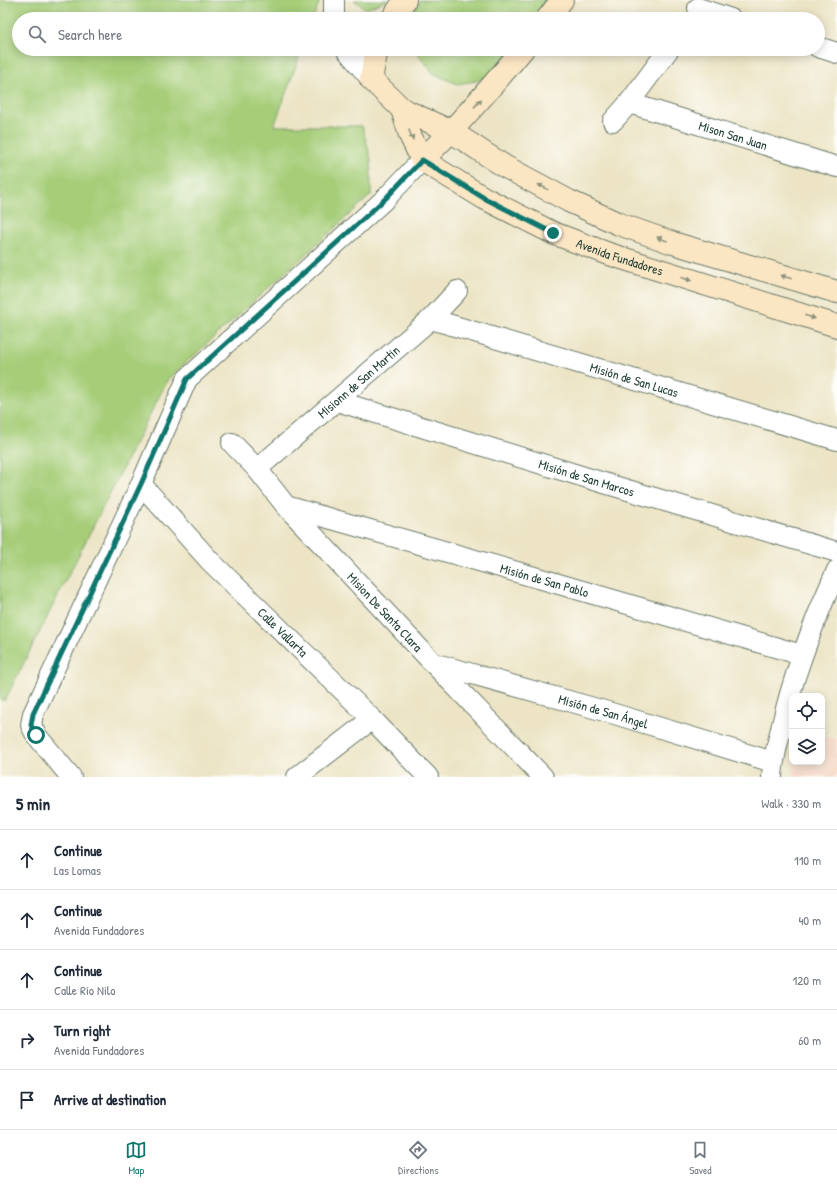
<!DOCTYPE html>
<meta charset="utf-8">
<style>
:root{--surface:#fff;--page:#f2f2f3;--text:#1f2937;--muted:#747a83;--line:#e0e1e3;--accent:#0f766e}
body{margin:0;font-family:"Patrick Hand",sans-serif;background:var(--page);color:var(--text)}
.controls{position:absolute;right:12px;bottom:12px;display:grid;overflow:hidden;border-radius:8px;box-shadow:0 2px 10px #0003}
.controls button{width:36px;height:36px;display:grid;place-items:center;padding:0;border:0;border-bottom:1px solid var(--line);background:var(--surface);color:var(--text);font:20px sans-serif}
.stop{position:absolute;width:12px;height:12px;margin:-9px;border:3px solid #0f766e;border-radius:50%;background:#fff}
.stop.end{background:#0f766e;border-color:#fff;box-shadow:0 1px 4px #0008}
.list{margin:0;padding:0;list-style:none}
h2{display:flex;justify-content:space-between;align-items:center;height:52px;margin:0;padding:0 16px;font-size:17px}
h2 small{font-size:13px;font-weight:400;color:var(--muted)}
.list li{display:grid;grid-template-columns:26px 1fr auto;gap:12px;align-items:center;box-sizing:border-box;height:60px;padding:0 16px;border-top:1px solid var(--line)}
.list b{display:block;font-size:15px;white-space:nowrap}
.list p{margin:0;font-size:13px;white-space:nowrap;color:var(--muted)}
.list em{font-size:13px;font-style:normal;color:var(--muted)}
.icon{flex:none;width:22px;height:22px;fill:none;stroke:currentColor;stroke-width:2;stroke-linecap:round;stroke-linejoin:round}
.map{position:relative;flex:none;width:837px;height:777px;overflow:hidden}
.search{position:absolute;background:var(--surface);box-shadow:0 2px 10px #0003;left:12px;right:12px;top:12px;height:44px;display:flex;align-items:center;gap:10px;box-sizing:border-box;padding:0 14px;border-radius:22px;color:var(--muted);font-size:15px}
.sheet{height:352px;background:var(--surface)}
nav{display:flex;justify-content:space-around;align-items:center;box-sizing:border-box;height:56px;border-top:1px solid var(--line);background:var(--surface);font-size:11px;color:var(--muted)}
nav a{display:grid;justify-items:center;gap:2px}
nav .on{color:var(--accent)}
.map>svg:first-child{display:block}
.built{fill:#f4d3c0}
.green{fill:#a6ce79;stroke:#628656}
.lines{fill:none;stroke-linecap:round;stroke-linejoin:round}
.street-casing{stroke:#677767;stroke-width:22}
.secondary-casing{stroke:#677767;stroke-width:24}
.street{stroke:#fff;stroke-width:20}
.secondary{stroke:#fbe6c4;stroke-width:22}
.oneway{fill:#8d927c}
.route{stroke:#0f766e;stroke-width:5}
.labels{text-anchor:middle;stroke-width:3;stroke-linejoin:round;paint-order:stroke}
.street-label{font-size:13px;fill:#1f3d34;stroke:#fdfcf7}
</style>
<div class="map">
<svg width="837" height="777" viewBox="0 0 837 777">
<rect width="100%" height="100%" fill="#fdfcf7"/>
<filter id="ink" filterUnits="userSpaceOnUse"><feTurbulence type="fractalNoise" baseFrequency=".025" numOctaves="2"/><feDisplacementMap in="SourceGraphic" scale="8" xChannelSelector="R" yChannelSelector="G"/><feConvolveMatrix kernelMatrix="1 2 1 2 8 2 1 2 1" color-interpolation-filters="sRGB"/></filter>
<filter id="wash" filterUnits="userSpaceOnUse"><feTurbulence type="fractalNoise" baseFrequency=".012" numOctaves="4" result="noise"/><feDisplacementMap in="SourceGraphic" scale="16" xChannelSelector="R" yChannelSelector="G"/><feGaussianBlur stdDeviation="0.9" result="paint"/><feColorMatrix in="noise" values="0 0 0 0 0 0 0 0 0 0 0 0 0 0 0 0 0 1.4 0 .05"/><feComposite in="paint" operator="in"/></filter>
<g filter="url(#wash)">
<rect width="100%" height="100%" fill="#ece4c5"/>
<path class="built" d="M822,737L837,739V777H794L795,762H822Z"/>
<path class="green" d="M0,0H320L313,19H19V49H302L274,126H362L371,159V195L168,379L5,700H0Z
M354,0H388L366,9Z
M420,0H550L536,19H411Z
M414,49H512L492,74L477,81L457,84L434,74Z"/>
</g>
<g filter="url(#ink)">
<g class="lines">
<defs>
<g id="street">
<path d="M698,8L731,19"/>
<path d="M334,19V0"/>
<path d="M818,47L837,53"/>
<path d="M346,49L371,79"/>
<path id="s1" d="M629,103L837,167"/>
<path d="M613,121L629,103L669,49"/>
<path id="s2" d="M431,319L837,440"/>
<path id="s3" d="M337,401L604,483L837,552"/>
<path id="s4" d="M232,443L257,469L286,506L433,663L543,777"/>
<path id="s5" d="M257,469L431,319L457,291"/>
<path id="s6" d="M141,484L210,561L372,719L428,777"/>
<path id="s7" d="M286,506L552,582L802,655"/>
<path id="s8" d="M433,663L608,712L773,762"/>
<path d="M71,777L36,735L31,725L33,714L141,484L187,379L385,199L422,160"/>
<path d="M297,777L372,719"/>
<path d="M772,777C773,760 777,745 781,729C793,674 814,621 837,570"/>
</g>
<g id="secondary">
<path d="M392,19L405,0"/>
<path d="M547,19L562,0"/>
<path d="M377,49L371,79L402,109L452,132L504,166L569,201L619,224L673,243L837,292"/>
<path id="s9" d="M402,109L410,135L422,160L484,198L553,233L609,254L837,326"/>
<path d="M422,160C460,124 490,89 523,49"/>
</g>
</defs>
<use href="#street" class="street-casing"/>
<use href="#secondary" class="secondary-casing"/>
<use href="#street" class="street"/>
<use href="#secondary" class="secondary"/>
</g>
<defs><path id="oneway-solid" d="M-6-.8H1V-3.2L6.5 0L1 3.2V.8H-6Z"/></defs>
<g class="oneway">
<use href="#oneway-solid" transform="translate(478 103) rotate(-47)"/>
<use href="#oneway-solid" transform="translate(411 135) rotate(68)"/>
<use href="#oneway-solid" transform="translate(543 187) rotate(-152)"/>
<use href="#oneway-solid" transform="translate(662 239) rotate(-160)"/>
<use href="#oneway-solid" transform="translate(786 277) rotate(-163)"/>
<use href="#oneway-solid" transform="translate(686 279) rotate(17)"/>
<use href="#oneway-solid" transform="translate(810 317) rotate(18)"/>
</g>
</g>
<g class="lines" filter="url(#ink)">
<path class="route" d="M36,735L31,725L33,714L141,484L187,379L385,199L422,160L484,198L553,233"/>
</g>
<g class="labels">
<g class="street-label">
<text dy="5" stroke="none"><textPath href="#s1" startOffset="109">Mison San Juan</textPath></text>
<text dy="5" stroke="none"><textPath href="#s9" startOffset="276">Avenida Fundadores</textPath></text>
<text dy="5" stroke="none"><textPath href="#s2" startOffset="212">Misión de San Lucas</textPath></text>
<text dy="5" stroke="none"><textPath href="#s5" startOffset="134">Misionn de San Martin</textPath></text>
<text dy="5" stroke="none"><textPath href="#s3" startOffset="261">Misión de San Marcos</textPath></text>
<text dy="5" stroke="none"><textPath href="#s7" startOffset="269">Misión de San Pablo</textPath></text>
<text dy="5" stroke="none"><textPath href="#s4" startOffset="228">Mision De Santa Clara</textPath></text>
<text dy="5" stroke="none"><textPath href="#s6" startOffset="205">Calle Vallarta</textPath></text>
<text dy="5" stroke="none"><textPath href="#s8" startOffset="177">Misión de San Ángel</textPath></text>
</g>
</g>
</svg>
<div class="controls">
<button><svg class="icon" aria-label="locate" viewBox="0 0 24 24"><circle cx="12" cy="12" r="6"/><path d="M12 2v4M12 18v4M2 12h4M18 12h4"/></svg></button>
<button><svg class="icon" aria-label="layers" viewBox="0 0 24 24"><path d="M12 4l9 5-9 5-9-5zM3 14l9 5 9-5"/></svg></button>
</div>
<div class="stop" style="left:36px;top:735px"></div>
<div class="stop end" style="left:553px;top:233px"></div>
<div class="search"><svg class="icon" aria-label="search" viewBox="0 0 24 24"><circle cx="10" cy="10" r="6"/><path d="M15 15l6 6"/></svg>Search here</div>
</div>
<section class="sheet">
<h2>5 min<small>Walk · 330 m</small></h2>
<ul class="list">
<li><svg class="icon" aria-label="ahead" viewBox="0 0 24 24"><path d="M12 20V5M6 11l6-6 6 6"/></svg><div><b>Continue</b><p>Las Lomas</p></div><em>110 m</em></li>
<li><svg class="icon" aria-label="ahead" viewBox="0 0 24 24"><path d="M12 20V5M6 11l6-6 6 6"/></svg><div><b>Continue</b><p>Avenida Fundadores</p></div><em>40 m</em></li>
<li><svg class="icon" aria-label="ahead" viewBox="0 0 24 24"><path d="M12 20V5M6 11l6-6 6 6"/></svg><div><b>Continue</b><p>Calle Río Nilo</p></div><em>120 m</em></li>
<li><svg class="icon" aria-label="right" viewBox="0 0 24 24"><path d="M7 20v-9h11M14 6l5 5-5 5"/></svg><div><b>Turn right</b><p>Avenida Fundadores</p></div><em>60 m</em></li>
<li><svg class="icon" aria-label="arrive" viewBox="0 0 24 24"><path d="M6 21V4h12l-3 4 3 4H6"/></svg><div><b>Arrive at destination</b></div></li>
</ul>
</section>
<nav>
<a class="on"><svg class="icon" aria-label="map" viewBox="0 0 24 24"><path d="M3 6l6-2 6 2 6-2v14l-6 2-6-2-6 2zM9 4v14M15 6v14"/></svg>Map</a>
<a><svg class="icon" aria-label="directions" viewBox="0 0 24 24"><path d="M12 3l9 9-9 9-9-9zM9 14v-3h6M13 9l2 2-2 2"/></svg>Directions</a>
<a><svg class="icon" aria-label="saved" viewBox="0 0 24 24"><path d="M7 4h10v16l-5-4-5 4z"/></svg>Saved</a>
</nav>
